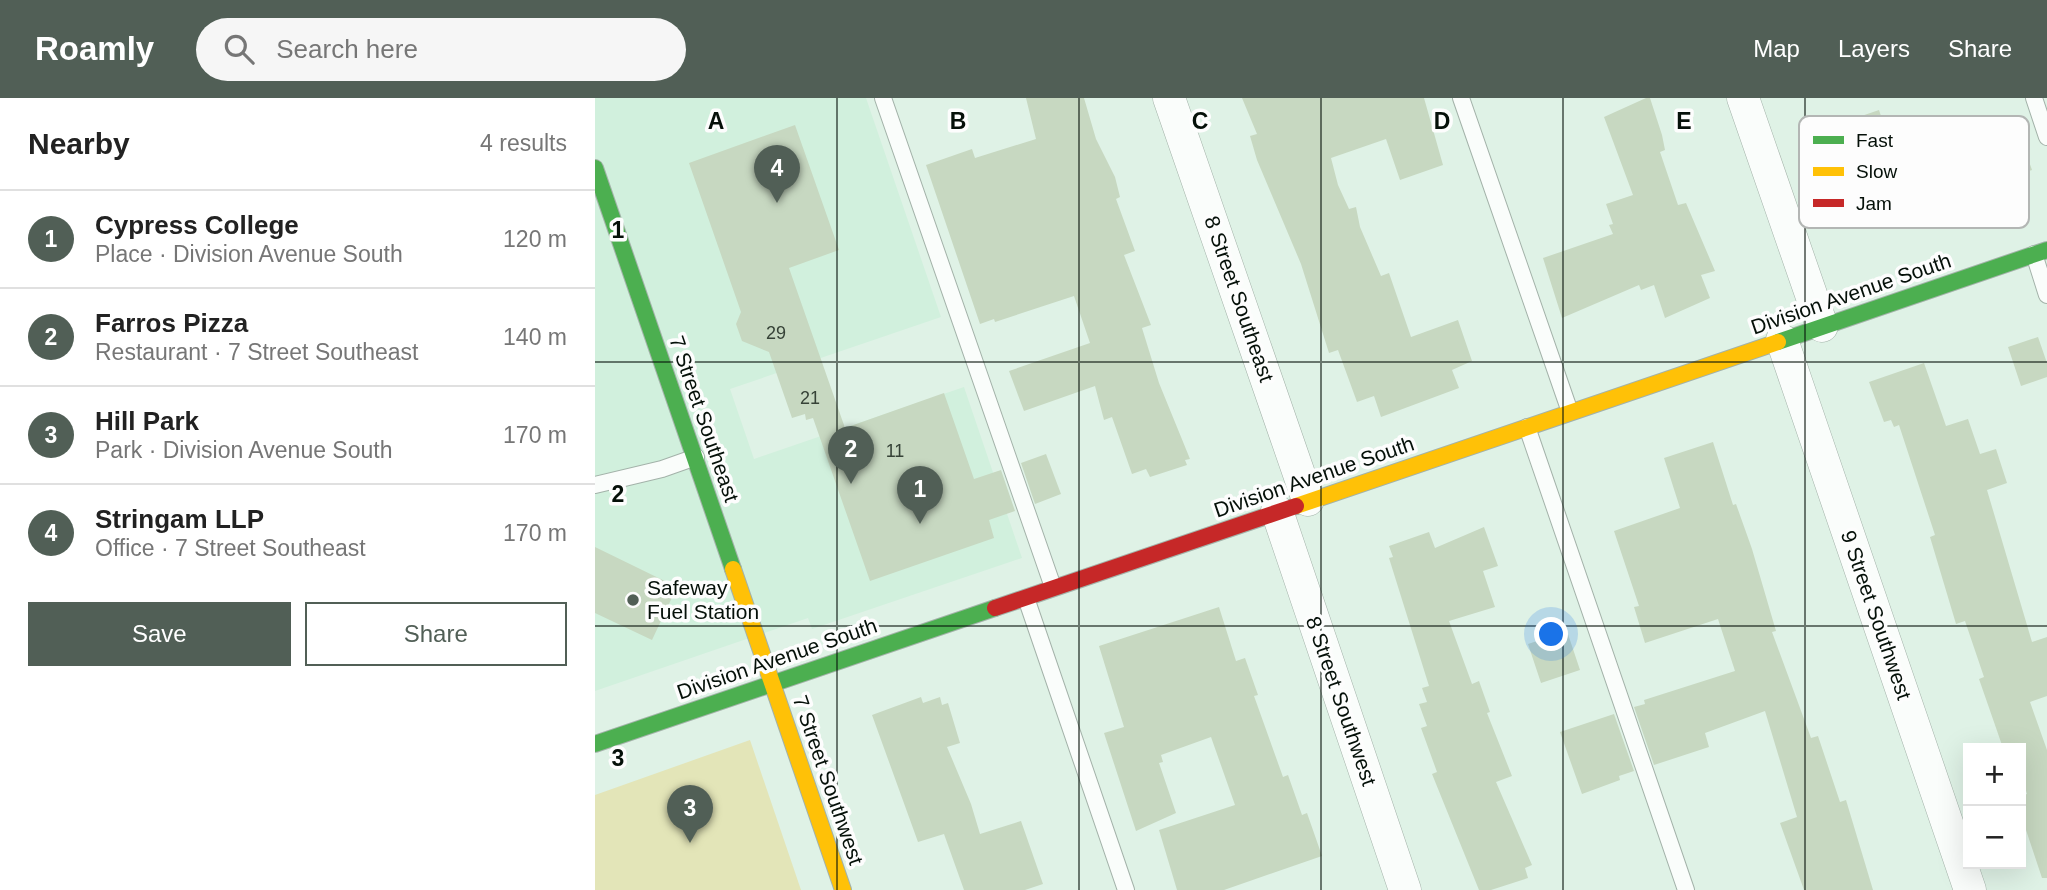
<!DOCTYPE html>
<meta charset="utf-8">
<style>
:root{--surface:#fff;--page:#f6f6f6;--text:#222;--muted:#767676;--line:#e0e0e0;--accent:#515f56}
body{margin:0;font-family:Helvetica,sans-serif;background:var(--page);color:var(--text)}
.controls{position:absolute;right:21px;bottom:21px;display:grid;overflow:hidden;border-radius:0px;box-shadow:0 7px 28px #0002}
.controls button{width:63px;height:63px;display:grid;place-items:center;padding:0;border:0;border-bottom:2px solid var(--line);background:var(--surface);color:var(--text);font:35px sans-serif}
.you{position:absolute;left:957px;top:537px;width:24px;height:24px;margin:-18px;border:5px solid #fff;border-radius:50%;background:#1a73e8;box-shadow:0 0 0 10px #1a73e833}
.badge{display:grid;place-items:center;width:46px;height:46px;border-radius:50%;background:var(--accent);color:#fff;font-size:23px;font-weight:700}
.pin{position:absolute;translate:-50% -58px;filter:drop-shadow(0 2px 4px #0008)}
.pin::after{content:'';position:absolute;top:37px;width:24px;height:21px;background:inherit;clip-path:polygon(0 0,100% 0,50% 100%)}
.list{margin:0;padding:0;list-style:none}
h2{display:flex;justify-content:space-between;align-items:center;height:91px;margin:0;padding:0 28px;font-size:30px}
h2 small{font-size:23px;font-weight:400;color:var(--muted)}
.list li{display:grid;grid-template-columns:46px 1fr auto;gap:21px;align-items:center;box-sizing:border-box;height:98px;padding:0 28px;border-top:2px solid var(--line)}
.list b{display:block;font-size:26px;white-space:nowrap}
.list p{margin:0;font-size:23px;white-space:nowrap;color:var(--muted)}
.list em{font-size:23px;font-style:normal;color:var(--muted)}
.actions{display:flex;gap:14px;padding:21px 28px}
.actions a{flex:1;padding:16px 0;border:2px solid var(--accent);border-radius:0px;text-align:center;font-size:24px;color:var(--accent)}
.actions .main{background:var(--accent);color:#fff}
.icon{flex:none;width:38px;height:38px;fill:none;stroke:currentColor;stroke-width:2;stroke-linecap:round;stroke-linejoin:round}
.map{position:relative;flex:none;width:1452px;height:792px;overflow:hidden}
header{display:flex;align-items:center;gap:42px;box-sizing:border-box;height:98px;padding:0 35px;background:var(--accent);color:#fff}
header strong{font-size:33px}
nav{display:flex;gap:38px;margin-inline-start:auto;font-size:24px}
.search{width:490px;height:63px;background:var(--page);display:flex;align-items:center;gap:18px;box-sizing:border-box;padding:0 24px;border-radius:38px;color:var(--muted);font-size:26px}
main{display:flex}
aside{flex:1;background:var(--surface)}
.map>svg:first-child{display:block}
.built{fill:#d1f0dd}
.green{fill:#e3e5b8}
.building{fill:#c7d8c1}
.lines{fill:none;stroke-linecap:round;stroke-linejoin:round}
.lane-casing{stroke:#a3b2a9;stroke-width:18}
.street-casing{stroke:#a3b2a9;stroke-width:33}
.fast-casing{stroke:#a3b2a9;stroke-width:18}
.slow-casing{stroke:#a3b2a9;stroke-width:18}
.jam-casing{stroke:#a3b2a9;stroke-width:18}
.lane{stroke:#fafdfb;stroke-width:16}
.street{stroke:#fafdfb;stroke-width:32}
.fast{stroke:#4caf50;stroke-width:16}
.slow{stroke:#ffc107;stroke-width:16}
.jam{stroke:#c62828;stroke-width:16}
.grid{fill:none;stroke:#051009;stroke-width:2;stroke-opacity:0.55}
.poi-dot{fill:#515f56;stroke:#fdfdfd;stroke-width:2.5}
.labels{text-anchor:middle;stroke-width:7;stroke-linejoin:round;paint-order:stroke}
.number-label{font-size:18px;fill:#364237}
.street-label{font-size:21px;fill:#051009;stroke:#fdfdfd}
.poi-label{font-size:21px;fill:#051009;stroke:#fdfdfd;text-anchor:start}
.key{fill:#fdfdfd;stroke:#b3b6b4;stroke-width:2}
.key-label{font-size:19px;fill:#051009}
.grid-label{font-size:23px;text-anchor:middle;font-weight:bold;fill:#051009;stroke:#fdfdfd;stroke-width:7;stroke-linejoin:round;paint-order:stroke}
</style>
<header>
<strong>Roamly</strong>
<div class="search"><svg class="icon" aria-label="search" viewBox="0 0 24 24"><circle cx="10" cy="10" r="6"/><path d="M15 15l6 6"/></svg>Search here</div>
<nav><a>Map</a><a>Layers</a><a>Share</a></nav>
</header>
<main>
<aside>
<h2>Nearby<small>4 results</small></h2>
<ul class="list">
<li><span class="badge">1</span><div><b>Cypress College</b><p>Place · Division Avenue South</p></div><em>120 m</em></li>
<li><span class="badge">2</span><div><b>Farros Pizza</b><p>Restaurant · 7 Street Southeast</p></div><em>140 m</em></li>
<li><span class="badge">3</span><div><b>Hill Park</b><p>Park · Division Avenue South</p></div><em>170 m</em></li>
<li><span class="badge">4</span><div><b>Stringam LLP</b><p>Office · 7 Street Southeast</p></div><em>170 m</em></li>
</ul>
<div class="actions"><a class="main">Save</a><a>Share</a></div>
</aside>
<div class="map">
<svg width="1452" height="792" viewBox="0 0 1452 792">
<rect width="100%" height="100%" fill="#dff2e6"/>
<path class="built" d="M0,0H271L346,219L135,291L159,361L369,289L427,460L217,531L213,520L0,593Z"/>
<path class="green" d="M155,642L206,792H0V697Z"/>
<path class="building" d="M431,0H489L501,41L520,79L525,99L521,101L540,153L529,157L556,227L547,230L564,285L595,361L590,362L592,367L555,379L551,371L537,376L517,319L509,322L500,288L429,313L414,273L495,245L479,198L400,224L399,221L385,226L331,67L377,51L380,60L441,41Z
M647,0H829L848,67L805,82L791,41L736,60L743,87L754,111L761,109L765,129L786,178L794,175L816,239L863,222L877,263L857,272L864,290L786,319L779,298L762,304L743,252L734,255L706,166L662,62L655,38L662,36Z
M1051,0H1055L1067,37L1070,52L1065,54L1083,107L1091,105L1120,173L1106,177L1115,200L1070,220L1059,187L1046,192L1044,187L967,220L948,160L1018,136L1014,127L1018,126L1011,106L1038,97L1009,19Z
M1284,12L1288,24L1303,19L1330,98L1322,101L1326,113L1291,125L1267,61L1261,63L1246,25Z
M200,27L244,152L194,170L250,330L349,295L379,381L406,372L420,413L394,422L399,440L275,483L218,320L211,322L210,316L197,320L174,254L147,243L141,226L146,214L94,65Z
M1424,35L1437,72L1405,83L1392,47Z
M1443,239L1452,265V279L1426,288L1413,249Z
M1329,265L1351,328L1373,321L1385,356L1401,351L1412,385L1392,392L1437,544L1452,539V598L1435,604L1452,652V780H1447L1426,717V698L1432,696L1426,677V650H1408L1384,581L1389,579L1370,523L1361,526L1335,439L1340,437L1304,327L1299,329L1296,322L1289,324L1274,284Z
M1118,344L1138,407L1141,406L1157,451L1181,533L1177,534L1216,640L1223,638L1245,704L1251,702L1278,792H1209L1185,725L1202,719L1170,613L1110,635L1114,649L1059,667L1039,609L1050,606L1049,602L1140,573L1123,521L1050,545L1039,509L1044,508L1019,433L1085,410L1069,360Z
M451,356L466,396L440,406L426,365Z
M889,429L903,468L888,473L900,509L854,523L877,586L884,583L895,614L892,615L917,678L901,684L937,767L930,770L933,780L896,792H884L837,676L842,674L826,630L832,628L824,606L832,604L827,590L834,588L794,460L798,459L794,448L834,434L840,450Z
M0,449L82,489L57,542L0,515Z
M624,509L641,563L650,560L663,597L659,598L688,679L693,677L707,717L712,715L727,758L629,792H582L564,732L640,707L616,639L566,657L568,664L564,665L581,715L541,733L509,635L529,629L504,548Z
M972,533L985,572L946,585L933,546Z
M326,599L328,605L345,599L347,607L353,605L365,645L352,649L376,706L385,736L426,723L448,786L430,792H369L349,736L323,744L277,617Z
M1019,616L1039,673L1024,678L1025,682L987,696L965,634Z"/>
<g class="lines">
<defs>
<path id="lane" d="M288,0L458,489
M866,0L975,314
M1439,0L1452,39
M1439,156L1452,197
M932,329L1091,792
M0,387L67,371L101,359
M431,500L531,792"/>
<path id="street" d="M574,0L713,402
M1148,0L1227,228
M1187,242L1375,792
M682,413L810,792"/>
<path id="fast" d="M0,70L138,471
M1183,244L1452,152
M0,646L400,510"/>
<path id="slow" d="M701,408L1183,244
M138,471L248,792"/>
<path id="jam" d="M400,510L701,408"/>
</defs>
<use href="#lane" class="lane-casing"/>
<use href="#street" class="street-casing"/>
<use href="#fast" class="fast-casing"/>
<use href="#slow" class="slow-casing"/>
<use href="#jam" class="jam-casing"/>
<use href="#lane" class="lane"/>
<use href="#street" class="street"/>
<use href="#fast" class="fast"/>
<use href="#slow" class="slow"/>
<use href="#jam" class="jam"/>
</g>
<path class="grid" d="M242,0V792M484,0V792M726,0V792M968,0V792M1210,0V792M0,264H1452M0,528H1452"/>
<circle class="poi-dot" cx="38" cy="502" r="7"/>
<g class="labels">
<g class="number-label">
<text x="181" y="241">29</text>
<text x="215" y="306">21</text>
<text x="300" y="359">11</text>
</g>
<g class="street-label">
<text transform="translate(1256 196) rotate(-19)" y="7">Division Avenue South</text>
<text transform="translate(644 201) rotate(71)" y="7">8 Street Southeast</text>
<text transform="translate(109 321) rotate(71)" y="7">7 Street Southeast</text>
<text transform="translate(719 379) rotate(-19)" y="7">Division Avenue South</text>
<text transform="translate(1281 517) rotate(71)" y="7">9 Street Southwest</text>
<text transform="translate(182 561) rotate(-19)" y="7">Division Avenue South</text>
<text transform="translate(746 603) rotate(71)" y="7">8 Street Southwest</text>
<text transform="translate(233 682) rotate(71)" y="7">7 Street Southwest</text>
</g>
<g class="poi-label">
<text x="52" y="497">Safeway<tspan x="52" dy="24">Fuel Station</tspan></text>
</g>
</g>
<rect x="1204" y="18" width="230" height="112" rx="10" class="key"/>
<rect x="1218" y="38" width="31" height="8" fill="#4caf50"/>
<rect x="1218" y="69" width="31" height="9" fill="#ffc107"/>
<rect x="1218" y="101" width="31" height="8" fill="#c62828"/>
<g class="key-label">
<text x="1261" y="49">Fast</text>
<text x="1261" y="80">Slow</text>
<text x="1261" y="112">Jam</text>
</g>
<g class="grid-label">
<text x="121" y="31">A</text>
<text x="363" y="31">B</text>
<text x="605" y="31">C</text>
<text x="847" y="31">D</text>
<text x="1089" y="31">E</text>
<text x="23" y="140">1</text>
<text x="23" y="404">2</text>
<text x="23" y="668">3</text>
</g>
</svg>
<div class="controls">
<button>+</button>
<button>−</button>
</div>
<div class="you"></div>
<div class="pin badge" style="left:325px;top:426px">1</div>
<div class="pin badge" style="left:256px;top:386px">2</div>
<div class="pin badge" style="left:95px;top:745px">3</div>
<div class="pin badge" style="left:182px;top:105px">4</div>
</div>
</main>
